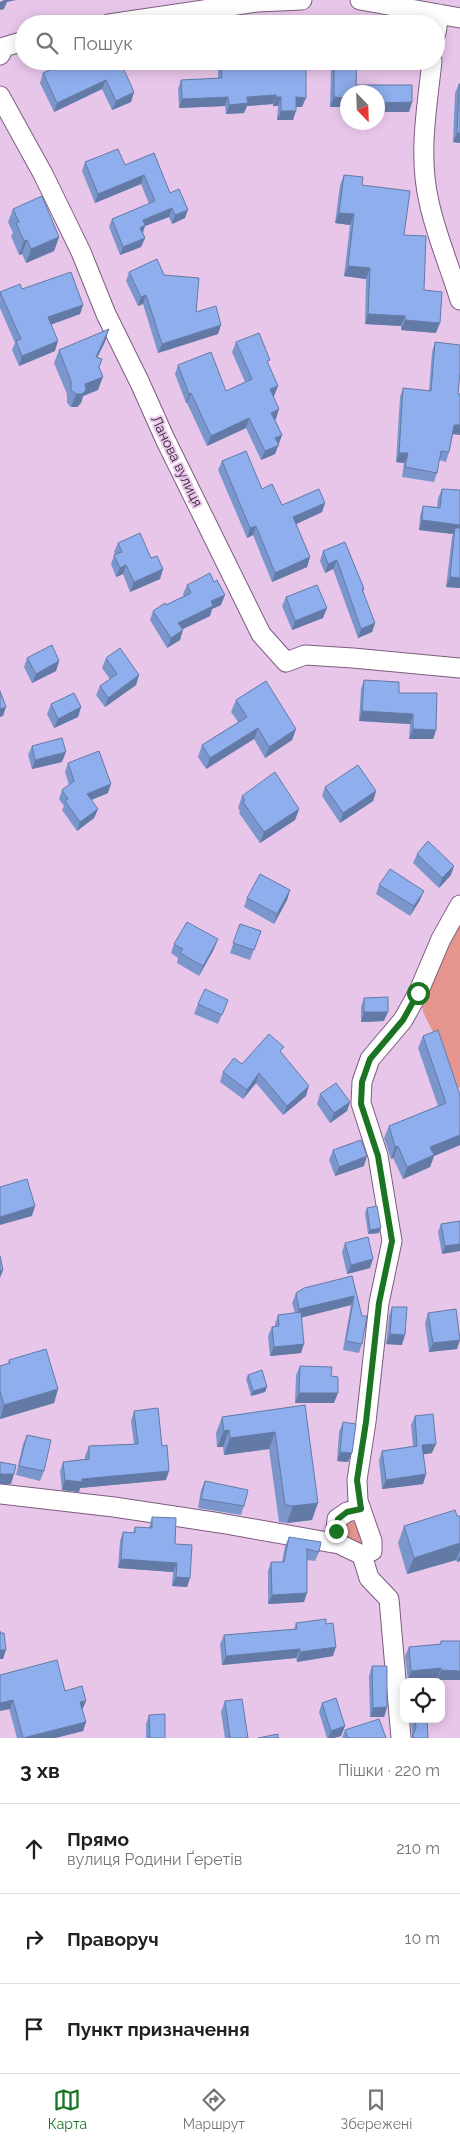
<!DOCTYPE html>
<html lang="uk">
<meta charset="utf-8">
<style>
:root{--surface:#fff;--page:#f2f2f2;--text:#202124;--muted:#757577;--line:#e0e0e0;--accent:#1a7422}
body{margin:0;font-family:Raleway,sans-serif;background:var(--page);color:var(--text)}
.controls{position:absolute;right:15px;bottom:15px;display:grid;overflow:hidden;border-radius:10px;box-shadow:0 2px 12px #0003}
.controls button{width:45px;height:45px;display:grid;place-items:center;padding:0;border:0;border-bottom:1px solid var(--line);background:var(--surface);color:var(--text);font:25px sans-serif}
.compass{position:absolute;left:340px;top:85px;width:45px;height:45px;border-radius:50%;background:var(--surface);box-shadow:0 2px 12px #0003;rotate:157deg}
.stop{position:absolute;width:15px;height:15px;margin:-11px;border:4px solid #1a7422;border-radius:50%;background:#fff}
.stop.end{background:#1a7422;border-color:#fff;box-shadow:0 1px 5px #0008}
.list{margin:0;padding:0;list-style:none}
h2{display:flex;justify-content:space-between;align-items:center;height:65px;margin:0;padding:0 20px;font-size:21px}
h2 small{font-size:16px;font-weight:400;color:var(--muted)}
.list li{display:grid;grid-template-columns:32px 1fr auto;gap:15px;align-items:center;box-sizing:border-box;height:90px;padding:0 20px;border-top:1px solid var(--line)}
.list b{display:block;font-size:19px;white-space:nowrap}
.list p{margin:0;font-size:16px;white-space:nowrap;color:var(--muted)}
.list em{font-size:16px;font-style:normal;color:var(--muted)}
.icon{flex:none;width:28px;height:28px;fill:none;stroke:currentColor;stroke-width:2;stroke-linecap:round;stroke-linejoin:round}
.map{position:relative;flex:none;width:460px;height:1738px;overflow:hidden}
.search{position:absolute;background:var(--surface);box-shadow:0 2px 12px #0003;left:15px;right:15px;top:15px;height:55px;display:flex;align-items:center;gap:12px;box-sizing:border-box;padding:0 18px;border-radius:28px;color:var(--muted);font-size:19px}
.sheet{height:335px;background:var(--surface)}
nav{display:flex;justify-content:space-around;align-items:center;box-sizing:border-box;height:70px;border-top:1px solid var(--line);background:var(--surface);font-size:14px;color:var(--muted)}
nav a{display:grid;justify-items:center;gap:2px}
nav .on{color:var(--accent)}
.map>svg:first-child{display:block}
.green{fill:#e5948e}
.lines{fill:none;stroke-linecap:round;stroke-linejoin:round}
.minor-casing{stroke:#7c5d7e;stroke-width:21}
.minor{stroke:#fff;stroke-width:19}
.wall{fill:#7b96cc}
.shaded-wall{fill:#647aa6}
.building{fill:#8faeed;stroke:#647aa6}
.route{stroke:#1a7422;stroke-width:6}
.labels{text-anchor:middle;stroke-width:4;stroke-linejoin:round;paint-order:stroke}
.street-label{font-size:14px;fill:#342735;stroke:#e8c6ea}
</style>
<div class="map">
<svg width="460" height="1738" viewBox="0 0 460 1738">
<rect width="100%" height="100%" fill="#e8c6ea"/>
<path class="green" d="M460,921V1087L454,1090L437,1040L423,1012L422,997Z
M349,1520L355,1522C358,1531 367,1540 360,1548L343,1536V1527Z"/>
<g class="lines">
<defs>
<path id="minor" d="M360,0L460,18
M109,24L257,2L302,0
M436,33L439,14
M0,55L4,47L24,41
M432,61C427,108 418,155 429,202C436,235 450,267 460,300
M0,96L43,174L81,252L106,314L140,383L165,439L261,634L286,662L305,655L353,658L460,668
M0,1494L114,1507L220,1523L339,1544L362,1555
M335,1543L337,1519L347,1512L361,1509
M362,1555L372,1551V1541L358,1501L357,1480L366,1422L379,1303L392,1241L378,1156L361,1103L362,1082L370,1059L403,1020L418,993L441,939L460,905
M362,1555L369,1578L389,1599L401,1738"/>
</defs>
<use href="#minor" class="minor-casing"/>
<use href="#minor" class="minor"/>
</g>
<path class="wall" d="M69,61L134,92L131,102L112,110L102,89L54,112L40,83L43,73Z
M218,61H412L409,69L357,67L356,85L412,102L409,112H378V92H348V107H330L331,70H306L302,107H296L293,120H277L278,106H273V104L247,106L244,113L226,114L225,106L179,108L178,89L181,80L218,78Z
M459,84H460V143L453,142L455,93Z
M154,153L170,193L185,218L172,224L169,217L145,226L143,233L145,238L141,247L120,255L109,227L112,219L149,204L141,184L95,203L82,171L85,162L125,165Z
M344,175L362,185L404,235L424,290L436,333L401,330V326L365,324L366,279L344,276L350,225L335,223L340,185Z
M13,209L59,237L54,251L26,263L22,254L19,255L11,236L13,233L8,222Z
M129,272L164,275L196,312L218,334L158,353L143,304L138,306L126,281Z
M22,289L83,305L80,314L51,324L55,351L19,366L12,350L15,343L0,308V292Z
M105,342L97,357L102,359L99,368L98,390L83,396L81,403L77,407H71L67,403V394L54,363L59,350Z
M236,342L268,365L278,386L274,396H273L276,419H275L282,435L275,454L261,460L246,428L207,446L187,403H186L175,374L178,365L226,391L245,382L232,352Z
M435,342L453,434L449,452L446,462L439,460L437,473L434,482L402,477L404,463L396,462L400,397L403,388L429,391L432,352Z
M222,461L262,489L282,505L325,503L322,512L296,524L310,557L307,567L272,582L253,535L247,538L218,470Z
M442,489L460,490V588L446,587L452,537L453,534L419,530L420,516L423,506L437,507L438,498Z
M345,542L364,589L363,592L375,623L372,632L358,638L333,569L325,573L320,561L323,551Z
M118,543L151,558L163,569L160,579L130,592L123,574L116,577L111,564L114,555L115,554L114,552Z
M187,585L221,605L212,609L210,616L182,629L180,640L167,648L150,620L153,611L184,596L183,594Z
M286,597L323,618L292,630L282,606Z
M27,658L59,661L56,671L32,683L24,667Z
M106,658L139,675L136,685L105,707L96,695L100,686L110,679L102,668Z
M364,680L399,693L436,730L433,739H409L410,724L359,721L361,689Z
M236,700L296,729L292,740L265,758L254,739L206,769L198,757L202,745L238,722L231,712Z
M51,704L81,707L78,717L54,728L47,714Z
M32,746L62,762L32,769L28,755Z
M68,763L108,793L91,800L98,809L94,818L77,831L62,810L64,806L59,799L62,790L69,785L65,772Z
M325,787L376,791L373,801L340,823L322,796Z
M242,796L299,809L295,820L260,843L239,813L240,811L238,808Z
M417,854L451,875L439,888L413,863Z
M379,885L420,900L410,916L376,894Z
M290,890L287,900L274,924L244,907L247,898Z
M240,924L261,931L250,960L230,953Z
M174,944L214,949L199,976L177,963L178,958L171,953Z
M364,998L384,1021L361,1022V1007Z
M228,1000L218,1024L194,1014L198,1004Z
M423,1036L460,1095V1145L434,1156L430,1167L403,1179L393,1158L391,1159L384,1138L389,1126L438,1106L418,1048Z
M281,1053L306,1096L283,1115L256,1083L243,1099L220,1082L223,1072L242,1064Z
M320,1094L350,1102L347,1111L330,1123L317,1104Z
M333,1150L364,1166L335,1176L329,1160Z
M367,1208L379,1233L368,1234L365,1213Z
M460,1221L442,1254L438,1232L441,1224Z
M345,1243L370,1268L347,1274L342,1252Z
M352,1276L362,1344L359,1353L343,1350L351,1305L302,1317L301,1353L270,1356L268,1336L272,1327L275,1326V1324L278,1315L295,1313L292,1303L296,1293Z
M392,1307L402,1345L386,1344L389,1316Z
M428,1313L457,1349L429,1352L425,1323Z
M9,1360L58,1389L54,1403L0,1419V1366L8,1364Z
M300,1366L331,1376L334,1403H295L296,1375Z
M248,1375L267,1387L265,1392L251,1396L246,1379Z
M305,1405L312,1520L287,1523L279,1522L269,1449L224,1455L223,1447H217L216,1433L222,1417Z
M134,1411L166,1480L80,1488L79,1492L62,1490L60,1471L63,1462L85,1459V1456L89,1446L134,1444L131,1421Z
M415,1416L432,1453L423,1454L426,1474L423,1484L382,1489L379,1460L382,1451L413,1446L411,1425Z
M343,1422L348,1462L337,1461L339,1432Z
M27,1435L44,1471L40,1481L16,1475L23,1444Z
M205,1481L244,1506L241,1515L198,1508L201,1490Z
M457,1516H460V1561L457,1562L456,1560L407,1574L398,1543L404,1526Z
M152,1517L175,1544L190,1578L187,1587L172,1586L173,1572L118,1568L120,1541L123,1532L133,1533L135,1527L149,1528Z
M289,1537L319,1552L315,1561L307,1560L304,1602L268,1604V1571L271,1562H282L285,1546Z
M296,1623L333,1656L297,1662L296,1658L222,1665L220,1644L224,1635L294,1629Z
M441,1641H460V1680H438V1678L408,1681L405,1656L409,1647L440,1644Z
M372,1666L387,1707L384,1717H370L369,1676Z
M0,1675L65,1691L86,1701L82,1710L86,1722L83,1731L55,1738H17Z
M225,1701L248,1738H225L221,1712Z
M322,1703L345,1726L341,1736L334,1738H327L319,1712Z
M149,1715L165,1738H146V1724Z
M411,1719H427L428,1738H412Z
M345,1730L386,1738H342Z"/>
<path class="shaded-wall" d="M4,0H16L7,2L4,9L0,10V2Z
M306,61H334L331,70H303Z
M356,61H412L409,69L354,67Z
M106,80L102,89L54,112L57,103Z
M134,92L131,102L112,110L116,101Z
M276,95L273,104L247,106L244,113L226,114L229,105L247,97Z
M228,97L225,106L179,108L182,99Z
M276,97H281L278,106H273Z
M296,97L306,98L302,107H293Z
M334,97L348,98V107H330Z
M378,99H380L378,106Z
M412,102L409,112H378L380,103Z
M281,111H296L293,120H277Z
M457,133H460V143L453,142Z
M144,175L141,184L95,203L98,194Z
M172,208L169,217L145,226L142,234L137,236L143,220Z
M188,210L185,218L172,224L175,215Z
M339,213L354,214L350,225L335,223Z
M59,237L54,251L26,263L31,249Z
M145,238L141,247L120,255L123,247Z
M27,240L22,254L19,255L24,241Z
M348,266L370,268L366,279L344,276Z
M146,295L143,304L138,306L141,297Z
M83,305L80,314L45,327L48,317Z
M368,314L405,316L401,326L365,324Z
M405,320L440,323L436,333L401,330Z
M221,325L218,334L158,353L162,344Z
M109,329L105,342L91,370L96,357Z
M58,341L55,351L19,366L22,356Z
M103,377L98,390L83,396L81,403L77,407H71L76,394L85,384Z
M278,386L274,396L267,399L270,389Z
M191,393L187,403H186L189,394Z
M279,409L276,419L268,422L271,413Z
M249,418L246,428L207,446L211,436Z
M454,425H460V435L451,434Z
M282,435L275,454L261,460L265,451L275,438Z
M399,453H408L404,463L396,462Z
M325,503L322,512L290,527L293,517Z
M422,520L460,525V533L455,528L453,534L419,530Z
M256,526L253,535L247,538L250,528Z
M310,557L307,567L272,582L275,573Z
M337,560L333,569L325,573L328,564Z
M126,565L123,574L116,577L120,568Z
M163,569L160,579L130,592L134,582Z
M450,577L460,578V588L446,587Z
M225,595L221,605L212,609L210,616L175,633L178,623L211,601Z
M327,608L323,618L292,630L295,621Z
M375,623L372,632L358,638L361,629Z
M183,630L180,640L167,648L171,638Z
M59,661L56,671L32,683L36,674Z
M139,675L136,685L105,707L108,698Z
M6,707L3,716L0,717V709Z
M81,707L78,717L54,728L58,719Z
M362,711L413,714L410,724L359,721Z
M258,728L254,739L206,769L210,758Z
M296,729L292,740L265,758L269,747Z
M413,729L436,730L433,739H409Z
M66,752L62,762L32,769L35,760Z
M111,784L108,793L84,803L87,794Z
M376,791L373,801L340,823L343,813Z
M98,809L94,818L77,831L80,822Z
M299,809L295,820L260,843L264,832Z
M454,866L451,875L439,888L442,878Z
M290,890L287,900L274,924L277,914Z
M424,891L420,900L410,916L414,906Z
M218,939L214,949L199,976L203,966Z
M364,1012H388L384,1021L361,1022Z
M259,1073L256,1083L243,1099L247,1090Z
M309,1086L306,1096L283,1115L287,1106Z
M350,1102L347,1111L330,1123L334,1113Z
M460,1135V1145L434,1156L430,1167L403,1179L407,1167L430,1147Z
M398,1146L393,1158L391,1159L395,1147Z
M367,1156L364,1166L335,1176L339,1167Z
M35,1206L32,1216L0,1225V1217Z
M381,1228L379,1233L368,1234L370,1230Z
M460,1244V1251L442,1254L445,1246Z
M373,1259L370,1268L347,1274L351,1265Z
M3,1270L0,1278V1271Z
M354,1296L351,1305L296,1319L299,1309Z
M390,1334L405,1335L402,1345L386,1344Z
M460,1340L457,1349L429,1352L433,1343Z
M304,1344L301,1353L270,1356L274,1347Z
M267,1387L265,1392L251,1396L253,1391Z
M58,1389L54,1403L0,1419L4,1405Z
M299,1393H338L334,1403H295Z
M229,1430L223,1447H217L224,1431Z
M275,1432L269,1449L224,1455L230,1438Z
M436,1444L432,1453L419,1455L422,1445Z
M340,1452L352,1453L348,1462L337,1461Z
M169,1471L166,1480L80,1488L79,1492L62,1490L65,1480Z
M0,1474H14L11,1484H0Z
M426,1474L423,1484L382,1489L386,1480Z
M318,1503L312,1520L287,1523L293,1506Z
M460,1543V1550L456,1560L407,1574L414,1558Z
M460,1555V1561L457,1562Z
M121,1559L177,1563L173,1572L118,1568Z
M176,1577L190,1578L187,1587L172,1586Z
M307,1593L304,1602L268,1604L272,1595Z
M336,1647L333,1656L297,1662L300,1652Z
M300,1649L296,1658L222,1665L226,1656Z
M0,1650H6L3,1659H0Z
M441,1668L438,1678L408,1681L411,1671Z
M441,1670L460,1671V1680H438Z
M13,1700L10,1709L0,1711V1703Z
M86,1701L82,1710L80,1702Z
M387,1707L384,1717H370L373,1708Z
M86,1722L83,1731L55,1738H23Z
M345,1726L341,1736L334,1738H328L331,1731Z"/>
<path class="building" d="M69,61H120L134,92L116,101L106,80L57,103L43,73Z
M221,61H306V98L296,97V111H281V97H276V95L247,97L248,103L229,105L228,97L182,99L181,80L222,78Z
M334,61H357L356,85H412V102L380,103V99H378V92H348V98L334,97Z
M459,84H460V133H457Z
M118,149L125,165L154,153L170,193L179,189L188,210L175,215L172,208L143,220L145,225L140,228L145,238L123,247L112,219L155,201L144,175L98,194L85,162Z
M344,175L363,177L362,185L410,191L404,235L426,236L424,290L442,292L440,323L405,320V316L368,314L370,268L348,266L354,214L339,213Z
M42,196L59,237L31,249L27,240L24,241L16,223L19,222L13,209Z
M157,259L164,275L199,278L196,312L216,306L221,325L162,344L146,295L141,297L129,272Z
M71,272L83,305L48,317L58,341L22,356L16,341L21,339L0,292L20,284L22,289Z
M109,329L96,357L102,359L99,367L103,377L85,384L86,390L82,394H76L71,390V381L59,350Z
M259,333L270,360L267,361L278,386L270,389L279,409L271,413L282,435L275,438L279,445L265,451L249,418L211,436L191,393L189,394L178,365L211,352L226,391L252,379L236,342Z
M435,342L460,345V372L458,394H460V425H454L449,452L441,451L437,473L405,467L408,453H399L403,388L431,391Z
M246,451L262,489L272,484L282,505L319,489L325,503L293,517L310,557L275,573L256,526L250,528L222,461Z
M442,489L460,490V525L422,520L423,506L440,508Z
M455,528H460V578L450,577Z
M140,533L151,558L157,556L163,569L134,582L126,565L120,568L114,555L122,552L118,543Z
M345,542L364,589H362L375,623L361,629L337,560L328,564L323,551Z
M210,573L214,582L217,580L225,595L211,601L213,606L178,623L183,630L171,638L153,611L165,603L166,605L191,593L187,585Z
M317,585L327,608L295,621L286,597Z
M52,645L59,661L36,674L27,658Z
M120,648L139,675L108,698L100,686L117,674L106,658Z
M364,680L399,682V693H437L436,730L413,729V714L362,711Z
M266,681L296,729L269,747L258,728L210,758L202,745L247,717L236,700Z
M0,691L6,707L0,709Z
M74,693L81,707L58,719L51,704Z
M62,738L66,752L35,760L32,746Z
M99,751L111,784L87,794L98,809L80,822L65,801L68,799L62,790L74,781L68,763Z
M358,765L376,791L343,813L325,787Z
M275,772L299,809L264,832L243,802L245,800L242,796Z
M428,841L454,866L442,878L417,854Z
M390,869L424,891L414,906L379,885Z
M260,874L290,890L277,914L247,898Z
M187,922L218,939L203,966L180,953L183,949L174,944Z
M240,924L261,931L254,950L233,943Z
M205,989L228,1000L222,1015L198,1004Z
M388,997V1012H364V998Z
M438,1030L460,1095V1135L430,1147L434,1155L407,1167L398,1146L395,1147L389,1126L446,1103L423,1036Z
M269,1034L284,1047L280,1051L309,1086L287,1106L259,1073L247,1090L223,1072L234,1058L242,1064Z
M336,1083L350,1102L334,1113L320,1094Z
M361,1140L367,1156L339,1167L333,1150Z
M27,1179L35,1206L0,1217V1187Z
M377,1206L381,1228L370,1230L367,1208Z
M460,1221V1244L445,1246L441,1224Z
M368,1237L373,1259L351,1265L345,1243Z
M0,1256L3,1270L0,1271Z
M352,1276L362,1316H367L362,1344L346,1341L354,1296L299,1309L296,1293L304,1288Z
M392,1307H407L405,1335L390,1334Z
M456,1309L460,1340L433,1343L428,1313Z
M301,1312L304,1344L274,1347L272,1327L279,1326L278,1315Z
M46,1349L58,1389L4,1405L0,1391V1366L10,1363L9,1360Z
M300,1366L332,1367L331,1376L338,1377V1393H299Z
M262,1370L267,1387L253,1391L248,1375Z
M305,1405L318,1503L293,1506L285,1505L275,1432L230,1438L229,1430L224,1431L222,1417Z
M158,1408L162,1446L167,1445L169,1471L82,1479V1482L65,1480L63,1462L89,1459V1446L138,1444L134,1411Z
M433,1414L436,1444L422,1445L426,1474L386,1480L382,1451L417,1446L415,1416Z
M343,1422L356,1424L352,1453L340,1452Z
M27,1435L51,1440L44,1471L19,1466Z
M0,1462L16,1465L14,1474H0Z
M205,1481L248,1490L244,1506L201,1499Z
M455,1510L457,1516H460V1543L414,1558L404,1526Z
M152,1517L176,1518L175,1544L192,1545L190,1578L176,1577L177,1563L121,1559L123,1532L135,1533V1527L152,1528Z
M289,1537L321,1542L319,1552L307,1549V1593L272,1595L271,1562H284Z
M326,1619V1624L333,1623L336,1647L300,1652V1649L226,1656L224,1635L297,1629L296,1623Z
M0,1631V1633H4L6,1650H0Z
M441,1641H460V1671L441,1670V1668L411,1671L409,1647L441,1644Z
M57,1660L65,1691L82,1686L86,1701L80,1702L86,1722L23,1738L13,1700L0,1703V1675Z
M372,1666H387V1707L373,1708Z
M336,1698L345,1726L331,1731L322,1703Z
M242,1699L248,1738H230L225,1701Z
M165,1714V1738H150L149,1715Z
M379,1719L386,1738H348L345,1730Z
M415,1719H427L428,1738H413V1735L416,1728Z
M278,1734V1738H258Z"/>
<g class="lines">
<path class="route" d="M336,1531L338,1519L347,1512L361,1509L357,1480L366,1422L379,1303L392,1241L378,1156L361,1104L362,1082L370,1059L403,1020L418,993"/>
</g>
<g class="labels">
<g class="street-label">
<text transform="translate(177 461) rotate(64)" y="5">Ланова вулиця</text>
</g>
</g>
</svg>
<div class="controls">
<button><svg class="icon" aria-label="locate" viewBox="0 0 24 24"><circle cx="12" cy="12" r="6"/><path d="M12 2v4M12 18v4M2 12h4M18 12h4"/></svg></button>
</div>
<svg class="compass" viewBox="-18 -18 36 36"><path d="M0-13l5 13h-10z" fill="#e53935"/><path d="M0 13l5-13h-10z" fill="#757577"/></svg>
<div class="stop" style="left:418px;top:993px"></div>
<div class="stop end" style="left:336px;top:1531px"></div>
<div class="search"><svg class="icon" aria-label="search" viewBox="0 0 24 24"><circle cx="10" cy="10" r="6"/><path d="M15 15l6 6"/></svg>Пошук</div>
</div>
<section class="sheet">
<h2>3 хв<small>Пішки · 220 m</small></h2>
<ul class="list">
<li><svg class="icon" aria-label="ahead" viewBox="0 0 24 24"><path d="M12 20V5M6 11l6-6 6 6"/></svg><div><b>Прямо</b><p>вулиця Родини Ґеретів</p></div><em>210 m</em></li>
<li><svg class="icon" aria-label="right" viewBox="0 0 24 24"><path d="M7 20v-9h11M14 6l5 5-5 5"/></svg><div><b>Праворуч</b></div><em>10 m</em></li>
<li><svg class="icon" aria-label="arrive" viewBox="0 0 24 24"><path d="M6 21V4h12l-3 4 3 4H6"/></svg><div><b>Пункт призначення</b></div></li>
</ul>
</section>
<nav>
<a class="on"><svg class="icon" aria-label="map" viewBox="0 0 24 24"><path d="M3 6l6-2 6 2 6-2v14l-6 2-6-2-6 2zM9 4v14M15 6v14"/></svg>Карта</a>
<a><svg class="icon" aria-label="directions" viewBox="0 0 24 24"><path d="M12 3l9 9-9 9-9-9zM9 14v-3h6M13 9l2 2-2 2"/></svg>Маршрут</a>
<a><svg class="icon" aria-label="saved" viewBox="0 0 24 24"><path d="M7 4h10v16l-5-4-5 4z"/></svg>Збережені</a>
</nav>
